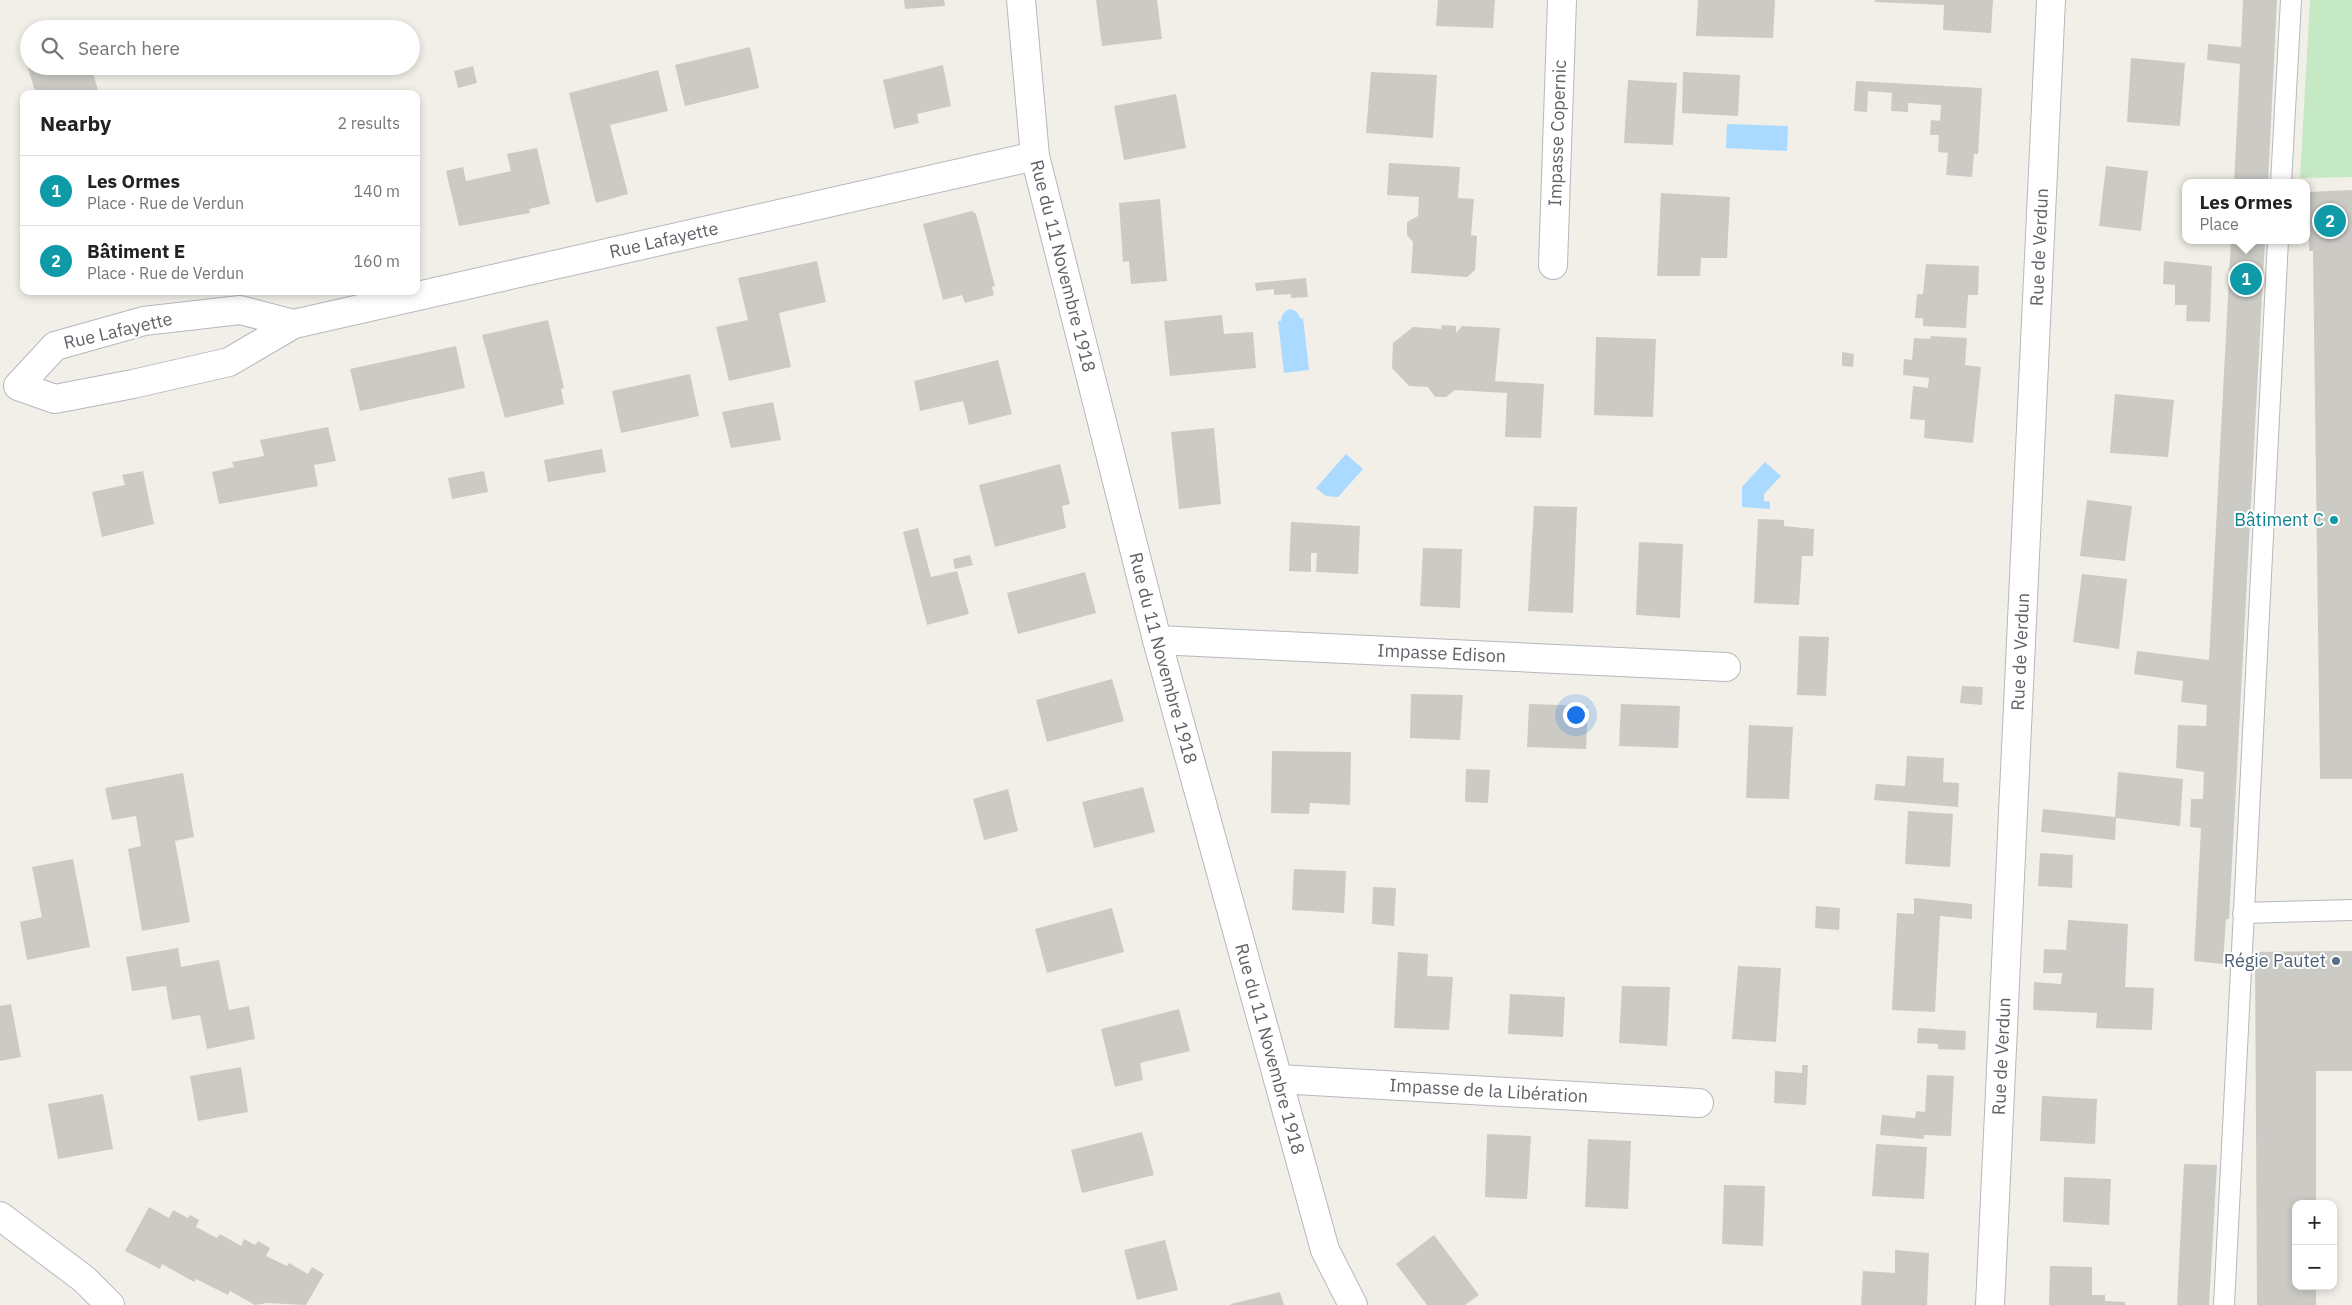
<!DOCTYPE html>
<meta charset="utf-8">
<style>
:root{--surface:#fff;--page:#f6f6f6;--text:#222;--muted:#767676;--line:#e0e0e0;--accent:#7c3aed}
body{margin:0;font-family:"IBM Plex Sans",sans-serif;background:var(--page);color:var(--text)}
.controls{position:absolute;right:15px;bottom:15px;display:grid;overflow:hidden;border-radius:10px;box-shadow:0 2px 8px #0003}
.controls button{width:45px;height:45px;display:grid;place-items:center;padding:0;border:0;border-bottom:1px solid var(--line);background:var(--surface);color:var(--text);font:25px sans-serif}
.you{position:absolute;left:1575px;top:714px;width:18px;height:18px;margin:-12px;border:4px solid #fff;border-radius:50%;background:#1a73e8;box-shadow:0 0 0 8px #1a73e833}
.badge{display:grid;place-items:center;width:32px;height:32px;border-radius:50%;background:var(--accent);color:#fff;font-size:16px;font-weight:700}
.pin{position:absolute;translate:-50% -50%;border:2px solid #fff;box-shadow:0 1px 5px #0006}
.popup{position:absolute;left:2182px;top:179px;width:128px;height:65px;box-sizing:border-box;display:grid;place-content:center;border-radius:10px;background:var(--surface);filter:drop-shadow(0 1px 4px #0005);font-size:16px;white-space:nowrap;color:var(--muted)}
.popup b{font-size:19px;color:var(--text)}
.popup::after{content:'';position:absolute;left:50%;top:100%;margin-left:-10px;border:10px solid transparent;border-top-color:var(--surface)}
.list{margin:0;padding:0;list-style:none}
h2{display:flex;justify-content:space-between;align-items:center;height:65px;margin:0;padding:0 20px;font-size:21px}
h2 small{font-size:16px;font-weight:400;color:var(--muted)}
.list li{display:grid;grid-template-columns:32px 1fr auto;gap:15px;align-items:center;box-sizing:border-box;height:70px;padding:0 20px;border-top:1px solid var(--line)}
.list b{display:block;font-size:19px;white-space:nowrap}
.list p{margin:0;font-size:16px;white-space:nowrap;color:var(--muted)}
.list em{font-size:16px;font-style:normal;color:var(--muted)}
.icon{flex:none;width:28px;height:28px;fill:none;stroke:currentColor;stroke-width:2;stroke-linecap:round;stroke-linejoin:round}
.map{position:relative;flex:none;width:2352px;height:1305px;overflow:hidden}
.search{position:absolute;background:var(--surface);box-shadow:0 2px 8px #0003;left:20px;top:20px;width:400px;height:55px;display:flex;align-items:center;gap:12px;box-sizing:border-box;padding:0 18px;border-radius:28px;color:var(--muted);font-size:19px}
.panel{position:absolute;background:var(--surface);box-shadow:0 2px 8px #0003;left:20px;top:90px;width:400px;height:205px;border-radius:10px}
.map>svg:first-child{display:block}
.green{fill:#c5e8c5}
.water{fill:#aadaff}
.building{fill:#cccac5}
.lines{fill:none;stroke-linecap:round;stroke-linejoin:round}
.service-casing{stroke:#b5b8bc;stroke-width:22}
.minor-casing{stroke:#b5b8bc;stroke-width:30}
.service{stroke:#fff;stroke-width:20}
.minor{stroke:#fff;stroke-width:28}
.culture-dot{fill:#0f9aa8;stroke:#fff;stroke-width:2}
.service-dot{fill:#5c6f8a;stroke:#fff;stroke-width:2}
.labels{text-anchor:middle;stroke-width:4;stroke-linejoin:round;paint-order:stroke}
.street-label{font-size:18px;fill:#5f6368;stroke:#fff}
.culture-label{font-size:18px;fill:#0d838f;stroke:#fff;text-anchor:end}
.service-label{font-size:18px;fill:#4e5e75;stroke:#fff;text-anchor:end}
</style>
<div class="map">
<svg width="2352" height="1305" viewBox="0 0 2352 1305">
<rect width="100%" height="100%" fill="#f1efe8"/>
<path class="green" d="M2310,0H2352V177L2300,178Z"/>
<path class="water" d="M1727,124L1788,126L1787,151L1726,148Z
M1291,309L1297,312L1301,319L1303,318L1309,370L1284,373L1278,321H1281C1282,314 1284,311 1291,309Z
M1346,454L1363,469L1338,497L1326,496L1316,488Z
M1765,462L1781,476L1764,494V501L1770,502V509L1742,507V487Z"/>
<path class="building" d="M904,0H944L945,6L905,9Z
M1096,0H1157L1162,39L1102,46Z
M1438,0H1495L1493,28L1436,26Z
M1698,0H1775L1773,38L1696,36Z
M1875,0H1993L1991,33L1943,30L1944,5L1875,2Z
M2243,0H2277L2268,183H2234L2240,64L2207,60L2208,44L2241,47Z
M750,47L759,88L685,106L675,65Z
M2131,58L2185,63L2180,126L2127,122Z
M29,61V66H91L99,94H36L26,62Z
M943,65L951,106L917,114L919,123L894,129L883,80Z
M473,66L477,83L458,88L454,71Z
M658,70L668,111L610,125L628,194L596,203L569,93Z
M1371,72L1437,75L1433,138L1366,133Z
M1683,72L1740,75L1738,116L1682,113Z
M1628,80L1677,83L1673,145L1624,143Z
M1856,81L1982,88L1978,154H1974L1972,177L1946,175L1948,153L1938,152L1939,135H1930L1931,120L1940,121L1941,105L1908,103V112L1891,111L1892,93L1868,91L1867,112L1854,111Z
M1176,94L1186,148L1124,160L1114,106Z
M537,148L550,204L529,209L530,213L459,226L446,171L463,167L466,181L511,171L507,154Z
M1389,163L1460,167L1458,198L1474,199L1471,235L1477,236L1475,270L1467,277L1411,273L1413,242L1407,235V222L1418,216L1419,197L1387,195Z
M2106,166L2148,171L2141,231L2099,226Z
M2352,190V779H2320L2313,251H2309L2308,192Z
M1661,193L1730,197L1727,258H1701L1700,276H1657Z
M1160,199L1167,281L1131,284L1129,261L1123,262L1119,203Z
M972,211L976,214L995,286L992,287L994,295L965,303L962,295L943,300L923,224Z
M2231,240H2265L2229,919H2226L2223,964L2194,961L2201,828L2190,827L2191,799H2203L2204,772L2176,768L2178,725L2206,726L2207,705L2181,702L2183,681L2134,674L2137,651L2209,660Z
M817,261L826,302L779,313L791,367L729,381L716,327L748,320L738,278Z
M2164,261L2212,266L2210,322L2186,321L2187,305H2175V285L2163,284Z
M1926,264L1979,266L1978,295H1968L1966,328L1923,326V318H1915L1917,294H1923Z
M1306,278L1308,297L1291,298V294L1274,295V289L1256,291L1255,283Z
M1222,315L1224,334L1253,332L1256,368L1170,376L1164,321Z
M548,320L564,388L561,389L564,404L505,418L482,335Z
M1442,325L1456,326V333L1462,326L1500,328L1495,381L1544,384L1541,438L1505,437L1507,393L1455,390L1446,397H1435L1428,387L1409,386L1392,368L1393,343L1413,327L1441,329Z
M1931,336L1967,338L1965,365L1981,367L1973,443L1924,438L1925,420L1910,419L1913,386L1928,388L1929,378L1903,375L1904,359L1912,360L1914,338L1930,339Z
M1596,337L1656,339L1653,417L1594,415Z
M456,346L465,388L360,411L350,369Z
M1842,352L1854,354L1853,367L1842,366Z
M998,360L1012,414L969,425L963,401L920,411L914,381Z
M690,374L699,416L621,433L612,391Z
M2115,394L2174,400L2168,457L2110,453Z
M773,402L781,440L731,448L722,412Z
M328,427L336,461L314,465L318,486L219,504L212,472L234,467L232,462L264,456L260,440Z
M1214,428L1221,504L1179,509L1171,432Z
M602,449L606,472L548,482L544,460Z
M1060,464L1070,504L1062,506L1066,528L995,547L979,485Z
M143,471L154,524L102,537L92,492L125,485L122,475Z
M484,471L488,492L452,499L448,478Z
M2087,500L2132,506L2125,561L2080,556Z
M1534,506L1577,507L1573,613L1528,611Z
M1758,519L1784,520V526L1814,529L1813,556H1802L1799,605L1754,603Z
M1291,522L1360,526L1358,574L1316,572L1317,553H1311V572L1289,571Z
M918,528L931,577L957,571L969,614L927,625L903,532Z
M1639,542L1683,544L1680,618L1636,615Z
M1423,548L1462,549L1460,608L1420,606Z
M970,555L973,565L955,569L953,559Z
M1085,572L1096,613L1018,634L1007,593Z
M2082,574L2127,579L2119,649L2073,642Z
M1799,636L1829,637L1826,696L1797,695Z
M1112,679L1124,721L1047,742L1036,700Z
M1962,686L1983,687L1982,705L1960,703Z
M1411,694L1463,695L1460,740L1410,738Z
M1529,704L1588,706L1586,749L1527,747Z
M1621,704L1680,706L1678,748L1619,746Z
M1749,725L1793,727L1789,799L1746,798Z
M1272,751L1351,752L1350,805L1310,803L1309,814L1271,813Z
M1907,756L1944,758L1943,782L1959,783L1958,807L1874,800L1876,784L1905,786Z
M1466,769L1490,770L1488,803L1465,802Z
M2118,772L2183,779L2180,826L2116,818L2115,840L2041,832L2043,809L2115,817Z
M183,773L194,837L175,841L190,922L142,931L128,849L141,846L136,816L112,820L105,788Z
M1143,787L1155,832L1094,848L1082,802Z
M1008,789L1018,831L984,840L973,799Z
M1908,811L1953,814L1950,867L1905,864Z
M2040,853L2073,855L2072,888L2038,886Z
M73,859L90,947L27,960L20,922L42,917L32,867Z
M1294,869L1346,871L1344,913L1292,910Z
M1373,887L1396,888L1394,926L1372,924Z
M1914,898L1972,904V919L1940,916L1935,1012L1892,1010L1897,913L1914,914Z
M1816,906L1840,908L1839,930L1815,928Z
M1112,908L1124,952L1047,973L1035,929Z
M2068,920L2128,924L2125,987L2154,988L2152,1030L2096,1028L2097,1013L2033,1010L2034,982L2061,984L2062,973H2043L2044,949L2066,950Z
M178,948L181,967L219,960L229,1010L249,1006L255,1039L207,1049L200,1015L172,1020L166,986L132,991L126,957Z
M2336,951H2352V1071H2316V1204H2296V1286H2316V1305H2257L2255,952Z
M1398,952L1428,954L1427,976L1453,977L1449,1030L1394,1028Z
M1738,966L1781,968L1776,1042L1732,1039Z
M1622,986L1670,987L1667,1046L1619,1043Z
M1510,994L1565,997L1563,1037L1508,1034Z
M11,1004L21,1057L0,1061V1006Z
M1179,1009L1190,1051L1140,1063L1143,1080L1115,1087L1101,1029Z
M1918,1028L1966,1031L1965,1050L1938,1049V1044L1917,1043Z
M1802,1065H1808L1806,1105L1774,1103L1775,1071L1802,1073Z
M241,1067L248,1112L198,1121L190,1076Z
M1927,1075L1954,1076L1951,1136L1924,1135V1139L1880,1135L1882,1115L1915,1118L1916,1111L1925,1112Z
M103,1094L113,1149L58,1159L48,1104Z
M2042,1096L2097,1099L2095,1144L2040,1141Z
M1142,1132L1154,1175L1082,1193L1071,1150Z
M1487,1134L1531,1136L1527,1199L1485,1197Z
M1588,1139L1631,1141L1628,1209L1585,1207Z
M1876,1144L1927,1147L1924,1199L1872,1196Z
M2184,1164L2217,1165L2209,1305H2177Z
M2064,1177L2111,1179L2109,1225L2063,1222Z
M1724,1185L1765,1186L1763,1246L1722,1244Z
M149,1207L169,1218L173,1210L188,1218L190,1215L199,1220L196,1227L217,1238L220,1234L241,1246L244,1239L255,1245L258,1241L270,1248L266,1256L287,1266L289,1263L308,1274L312,1267L324,1274L306,1305L267,1303L255,1305L230,1291L228,1295L196,1279L194,1282L162,1264L160,1269L125,1251Z
M1434,1235L1479,1295L1465,1305H1427L1396,1264Z
M1165,1240L1178,1290L1137,1300L1124,1250Z
M1895,1250L1929,1253L1927,1305H1861L1863,1271L1895,1273Z
M2050,1266L2092,1267V1295H2105V1301L2125,1302V1305H2049Z
M1280,1292L1284,1305H1231V1304Z"/>
<g class="lines">
<defs>
<path id="service" d="M2281,183L2291,0
M2243,913L2352,910
M2224,1305L2278,240"/>
<g id="minor">
<path id="s1" d="M1021,0L1035,156L1157,640L1325,1250L1353,1305"/>
<path id="s2" d="M1553,265L1562,0"/>
<path id="s3" d="M294,324L240,310L144,321L55,346L18,386L55,399L133,384L229,362L294,324L1035,156"/>
<path id="s4" d="M1157,640L1726,667"/>
<path id="s5" d="M1278,1079L1699,1103"/>
<path d="M0,1216L84,1279L110,1305"/>
<path id="s6" d="M1990,1305L2051,0"/>
</g>
</defs>
<use href="#service" class="service-casing"/>
<use href="#minor" class="minor-casing"/>
<use href="#service" class="service"/>
<use href="#minor" class="minor"/>
</g>
<circle class="culture-dot" cx="2334" cy="520" r="5"/>
<circle class="service-dot" cx="2336" cy="961" r="5"/>
<g class="labels">
<g class="street-label">
<text dy="6" stroke="none"><textPath href="#s2" startOffset="132">Impasse Copernic</textPath></text>
<text dy="6" stroke="none"><textPath href="#s3" startOffset="971">Rue Lafayette</textPath></text>
<text dy="6" stroke="none"><textPath href="#s6" startOffset="1059">Rue de Verdun</textPath></text>
<text dy="6" stroke="none"><textPath href="#s1" startOffset="270">Rue du 11 Novembre 1918</textPath></text>
<text transform="translate(118 331) rotate(-13)" y="6">Rue Lafayette</text>
<text dy="6" stroke="none"><textPath href="#s6" startOffset="654">Rue de Verdun</textPath></text>
<text dy="6" stroke="none"><textPath href="#s4" startOffset="285">Impasse Edison</textPath></text>
<text dy="6" stroke="none"><textPath href="#s1" startOffset="675">Rue du 11 Novembre 1918</textPath></text>
<text dy="6" stroke="none"><textPath href="#s1" startOffset="1080">Rue du 11 Novembre 1918</textPath></text>
<text dy="6" stroke="none"><textPath href="#s6" startOffset="249">Rue de Verdun</textPath></text>
<text dy="6" stroke="none"><textPath href="#s5" startOffset="211">Impasse de la Libération</textPath></text>
</g>
<g class="culture-label">
<text x="2324" y="526">Bâtiment C</text>
</g>
<g class="service-label">
<text x="2326" y="967">Régie Pautet</text>
</g>
</g>
</svg>
<div class="controls">
<button>+</button>
<button>−</button>
</div>
<div class="you"></div>
<div class="pin badge" style="left:2246px;top:279px;background:#0f9aa8">1</div>
<div class="popup"><b>Les Ormes</b>Place</div>
<div class="pin badge" style="left:2330px;top:221px;background:#0f9aa8">2</div>
<div class="search"><svg class="icon" aria-label="search" viewBox="0 0 24 24"><circle cx="10" cy="10" r="6"/><path d="M15 15l6 6"/></svg>Search here</div>
<section class="panel">
<h2>Nearby<small>2 results</small></h2>
<ul class="list">
<li><span class="badge" style="background:#0f9aa8">1</span><div><b>Les Ormes</b><p>Place · Rue de Verdun</p></div><em>140 m</em></li>
<li><span class="badge" style="background:#0f9aa8">2</span><div><b>Bâtiment E</b><p>Place · Rue de Verdun</p></div><em>160 m</em></li>
</ul>
</section>
</div>
